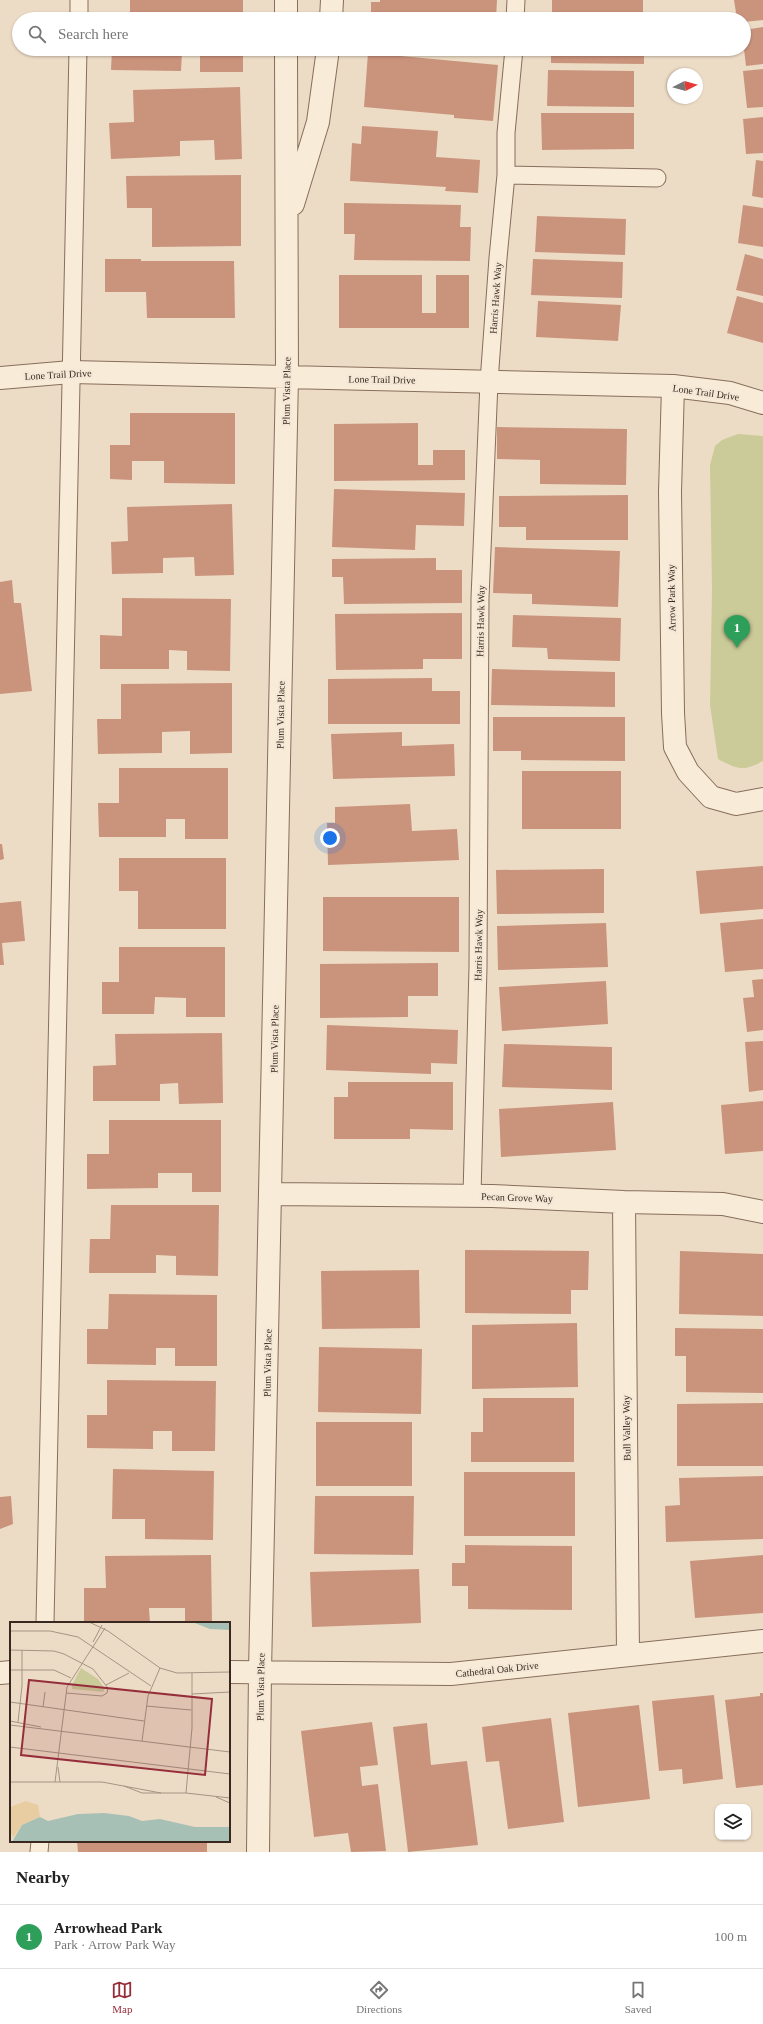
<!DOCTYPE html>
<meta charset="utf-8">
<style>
:root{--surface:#fff;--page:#f2f2f2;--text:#222;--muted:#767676;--line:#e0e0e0;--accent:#952e3a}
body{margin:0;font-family:"Times New Roman",serif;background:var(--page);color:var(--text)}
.controls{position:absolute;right:12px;bottom:12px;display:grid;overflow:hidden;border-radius:8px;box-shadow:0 1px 3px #0004}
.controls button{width:36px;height:36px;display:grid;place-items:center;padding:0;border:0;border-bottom:1px solid var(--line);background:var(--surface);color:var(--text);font:20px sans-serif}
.compass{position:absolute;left:667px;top:68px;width:36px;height:36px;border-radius:50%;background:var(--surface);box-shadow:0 1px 3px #0004;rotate:84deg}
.you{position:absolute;left:330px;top:838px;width:14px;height:14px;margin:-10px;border:3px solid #fff;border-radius:50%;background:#1a73e8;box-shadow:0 0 0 6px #1a73e833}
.badge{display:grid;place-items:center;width:26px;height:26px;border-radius:50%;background:var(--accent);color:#fff;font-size:13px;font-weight:700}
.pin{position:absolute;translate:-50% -33px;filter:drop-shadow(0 1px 2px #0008)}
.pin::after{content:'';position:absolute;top:21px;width:14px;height:12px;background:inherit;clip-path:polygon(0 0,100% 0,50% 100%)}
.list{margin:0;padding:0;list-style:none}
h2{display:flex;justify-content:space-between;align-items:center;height:52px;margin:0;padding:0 16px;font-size:17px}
h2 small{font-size:13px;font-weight:400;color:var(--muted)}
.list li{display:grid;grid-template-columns:26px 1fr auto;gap:12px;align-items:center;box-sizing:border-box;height:64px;padding:0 16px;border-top:1px solid var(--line)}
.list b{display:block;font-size:15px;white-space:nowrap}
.list p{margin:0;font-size:13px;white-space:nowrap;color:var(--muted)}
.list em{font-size:13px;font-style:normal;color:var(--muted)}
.icon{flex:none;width:22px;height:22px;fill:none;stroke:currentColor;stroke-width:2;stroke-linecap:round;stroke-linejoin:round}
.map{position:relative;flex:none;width:763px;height:1852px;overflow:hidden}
.search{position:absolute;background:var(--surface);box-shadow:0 1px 3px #0004;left:12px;right:12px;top:12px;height:44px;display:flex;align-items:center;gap:10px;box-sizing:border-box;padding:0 14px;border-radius:22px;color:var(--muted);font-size:15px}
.sheet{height:116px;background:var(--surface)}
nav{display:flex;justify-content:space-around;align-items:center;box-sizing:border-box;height:56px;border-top:1px solid var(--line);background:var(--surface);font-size:11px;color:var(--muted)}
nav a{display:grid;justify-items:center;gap:2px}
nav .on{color:var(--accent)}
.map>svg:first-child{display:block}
.green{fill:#cbcb99}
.building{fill:#ca937c}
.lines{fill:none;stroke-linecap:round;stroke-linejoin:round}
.service-casing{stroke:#876e5c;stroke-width:19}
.minor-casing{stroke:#876e5c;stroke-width:24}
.service{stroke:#f8ebd8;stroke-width:17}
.minor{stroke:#f8ebd8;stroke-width:22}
.labels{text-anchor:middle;stroke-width:4;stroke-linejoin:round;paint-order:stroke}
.street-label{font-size:10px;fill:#38281f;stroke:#f5e7d5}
.inset-road{fill:none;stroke:#a59483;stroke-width:1}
.view{fill:#952e3a;fill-opacity:0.15;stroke:#952e3a;stroke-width:2}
.inset-edge{fill:none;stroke:#38281f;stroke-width:2}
</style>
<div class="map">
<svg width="763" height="1852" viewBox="0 0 763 1852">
<rect width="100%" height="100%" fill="#eddcc5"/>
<path class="green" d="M738,434L763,436V761C743,772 737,769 718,759L710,705L712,590L710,465L715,446L722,440Z"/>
<path class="building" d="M130,0H243V19H130Z
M380,0H497L496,19H371V2H380Z
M552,0H643V19L552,18Z
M734,0H763V20L744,22V19H737Z
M763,27V64L746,66L744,49V30Z
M112,49H243V72H200V52H182L181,71L111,70Z
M551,49H644V64L551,63Z
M368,53L498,65L493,121L454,118V115L364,107Z
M763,69V107L747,108L743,71Z
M548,70L634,71V107L547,106Z
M240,87L242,159L215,160L214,140L180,141V156L111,159L109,123L134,122L133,90Z
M541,113H634V149L542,150Z
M763,117V153L746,154L743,119Z
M362,126L438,131L436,157L480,160L478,193L445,191L446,187L350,181L352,143L361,144Z
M756,160L763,161V198L752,196Z
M241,175V246L152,247V208H127L126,176Z
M344,203L461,205L460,227H471L470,261L354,260L355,234H344Z
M743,205L763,208V247L738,243Z
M537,216L626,219L625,255L535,252Z
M745,254L763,259V296L736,290Z
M105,259H141V261H234L235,318H147L146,292H105Z
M533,259L623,262L622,298L531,295Z
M339,275H422V313H436V275H469V328H339Z
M737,296L763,303V343L727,333Z
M538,301L621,305L618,341L536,337Z
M130,413H235V484L164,483V461H132V480L110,479V445H130Z
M418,423V465H433V450H465V480L334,481V424Z
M497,427L627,429L626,485L540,484V460L497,459Z
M334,489L465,493L464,526L416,525L415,550L332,547Z
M628,495V540H526V527H499V496Z
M232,504L234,575L195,576L194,557L163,558V573L112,574L111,542L128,541L127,507Z
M495,547L620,551L618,607L532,604V594L493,593Z
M436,558V570H462V603L344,604L343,577H332V559Z
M12,580L14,603H21L32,691L0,694V582Z
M122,598L231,599L230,671L187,670V651L169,650V669H100V635L122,636Z
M462,613V659H423V669L336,670L335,614Z
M513,615L621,618L620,661L548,659L547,648L512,647Z
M492,669L615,672V707L491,705Z
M432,678V691H460V724H328V679Z
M232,683V753L190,754V731L162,732V753L98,754L97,719H121V684Z
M493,717H625V761L521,760V751H493Z
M402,732V746L454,744L455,776L333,779L331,734Z
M119,768H228V839H185V819H166V837H99L98,803H119Z
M522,771H621V829H522Z
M410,804L412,831L457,829L459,860L328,865L327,823H335V807Z
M0,844H2L4,859L0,860Z
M119,858H226V929H138V891H119Z
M763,866V909L700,914L696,871Z
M604,869V913L497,914L496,870Z
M323,897H459V952L323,951Z
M21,901L25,941L2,943L4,965H0V903Z
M763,919V969L725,972L720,923Z
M606,923L608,967L498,970L497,926Z
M119,947H225V1017H186V998L155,997L154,1014H102V982H119Z
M438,963V996H408V1017L320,1018V964Z
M763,979V1030L747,1032L743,998L754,997L752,980Z
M606,981L608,1024L502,1031L499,987Z
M327,1025L458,1030L457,1064L431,1063V1074L326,1070Z
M222,1033L223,1103L179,1104L178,1083L160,1084V1101H93V1066L116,1065L115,1034Z
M763,1041V1090L749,1092L745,1042Z
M504,1044L612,1047V1090L502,1087Z
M348,1082H453V1130L410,1129V1139H334V1097H348Z
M763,1101V1151L725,1154L721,1105Z
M613,1102L616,1150L501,1157L499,1109Z
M109,1120H221V1192H192V1173H158V1188L87,1189V1154H109Z
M111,1205H219L218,1276L176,1275V1256L156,1255V1273H89L90,1239H110Z
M465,1250L589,1251L588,1290H571V1314L465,1313Z
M680,1251L763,1254V1316L679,1314Z
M419,1270L420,1328L322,1329L321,1271Z
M109,1294L217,1295V1366H175V1348H156V1365L87,1364V1329H108Z
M577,1323L578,1387L472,1389V1325Z
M675,1328L763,1329V1393L686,1392V1356H675Z
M319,1347L422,1349L421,1414L318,1412Z
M107,1380L216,1381L215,1451H172V1431H153V1449L87,1448V1415H107Z
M483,1398H574V1462H471V1432H483Z
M763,1403V1466H677V1404Z
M316,1422H412V1486H316Z
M113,1469L214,1471L213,1540L145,1539V1519H112Z
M464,1472H575V1536H464Z
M763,1476V1539L666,1542L665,1506L680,1505L679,1478Z
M11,1496L13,1524L0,1529V1497Z
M315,1496H414L413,1555L314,1554Z
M465,1545L572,1546V1610L468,1609V1586H452V1563H465Z
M211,1555L212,1623H185V1608H149L150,1623H84V1588H106L105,1556Z
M763,1555V1613L695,1618L690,1561Z
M419,1569L421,1623L312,1627L310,1572Z
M760,1693H763V1785L736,1788L725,1700L760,1696Z
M714,1695L723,1779L683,1784L682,1769L659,1771L652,1701Z
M639,1705L650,1799L578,1807L568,1713Z
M551,1718L564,1822L508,1829L499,1761L486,1762L482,1727Z
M372,1722L378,1765L360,1767L362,1786L378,1784L386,1851L351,1852L348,1833L314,1837L301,1731Z
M427,1723L431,1765L467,1761L478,1845L408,1852L393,1727Z
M77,1841H207V1852H78Z"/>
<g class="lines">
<defs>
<path id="service" d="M79,19V0
M515,19L516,0
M506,175L657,178
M472,1195L478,967L480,598L489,382L498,258L506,175V133L514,49
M45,1623L78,49
M39,1852L40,1841"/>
<path id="minor" d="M286,0V19
M331,19L332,0
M293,204L318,122L328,49
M0,378L71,372L673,386L730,393L763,403
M673,386L670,492L673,713L675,747L688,772L711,797L736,804L763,799
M271,1194L492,1196L624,1202L723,1204L763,1212
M624,1202L628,1654
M229,1672L451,1674L763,1641
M0,1673L11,1672
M258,1852L260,1672L287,377L286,49"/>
</defs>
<use href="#service" class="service-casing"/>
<use href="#minor" class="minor-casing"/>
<use href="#service" class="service"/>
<use href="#minor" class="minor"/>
</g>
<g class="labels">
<g class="street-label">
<text transform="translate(495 298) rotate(-86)" y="4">Harris Hawk Way</text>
<text transform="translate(58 374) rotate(-3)" y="4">Lone Trail Drive</text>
<text transform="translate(382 379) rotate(1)" y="4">Lone Trail Drive</text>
<text transform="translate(286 391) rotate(-89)" y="4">Plum Vista Place</text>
<text transform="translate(706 392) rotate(8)" y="4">Lone Trail Drive</text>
<text transform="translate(671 598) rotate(-91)" y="4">Arrow Park Way</text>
<text transform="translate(480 621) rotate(-89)" y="4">Harris Hawk Way</text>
<text transform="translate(280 715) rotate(-89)" y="4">Plum Vista Place</text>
<text transform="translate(478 945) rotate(-89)" y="4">Harris Hawk Way</text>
<text transform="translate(274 1039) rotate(-89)" y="4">Plum Vista Place</text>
<text transform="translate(517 1197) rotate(2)" y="4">Pecan Grove Way</text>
<text transform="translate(267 1363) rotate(-89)" y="4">Plum Vista Place</text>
<text transform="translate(626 1428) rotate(-91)" y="4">Bull Valley Way</text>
<text transform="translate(497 1669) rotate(-6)" y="4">Cathedral Oak Drive</text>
<text transform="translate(260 1687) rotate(-89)" y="4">Plum Vista Place</text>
</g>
</g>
<g transform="translate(10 1622)">
<rect width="220" height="220" fill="#eddcc5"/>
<path d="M71,46L88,57L95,67L93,70L62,67V63Z" fill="#cbcb99"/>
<path d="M16,179L28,183L30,195L12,203L3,216L0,208V185Z" fill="#e8cda3"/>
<path d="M182,0H220V8L200,7ZM94,191L119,194L132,199L150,197L185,205H220V220H2L12,203L30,195L38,199L68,192Z" fill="#a7c0b6"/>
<path class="inset-road" d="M79,0L98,9L150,46L167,51L220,50M0,9H40L68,15L141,64M83,20L92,3M0,28L44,29L54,32L83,47L98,66L97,71L92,74L56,71M0,48H44L61,56M220,50V63M96,63L119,51M182,72L220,70M0,80L134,99M136,84L181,88M33,85L35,70M0,99L31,105M8,100L12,64V28M0,103L220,130M132,119L138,74L150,46M0,125L220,152M48,145L50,160M0,160H92L151,171M45,160L57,65L95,6M114,164L132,171H176L220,176M176,171L182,106V51M206,175L220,181"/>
<path class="view" d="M19,58L202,77L195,153L11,133Z"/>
<rect width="220" height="220" class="inset-edge"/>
</g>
</svg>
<div class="controls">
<button><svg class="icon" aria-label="layers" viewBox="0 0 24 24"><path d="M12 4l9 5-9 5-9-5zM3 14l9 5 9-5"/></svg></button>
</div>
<svg class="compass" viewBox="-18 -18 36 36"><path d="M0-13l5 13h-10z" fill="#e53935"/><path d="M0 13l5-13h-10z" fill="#767676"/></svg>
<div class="you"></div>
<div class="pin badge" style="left:737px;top:648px;background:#2e9e5b">1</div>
<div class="search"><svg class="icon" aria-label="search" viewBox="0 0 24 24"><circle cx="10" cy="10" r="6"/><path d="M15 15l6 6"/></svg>Search here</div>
</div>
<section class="sheet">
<h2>Nearby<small></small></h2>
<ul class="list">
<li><span class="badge" style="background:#2e9e5b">1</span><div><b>Arrowhead Park</b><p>Park · Arrow Park Way</p></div><em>100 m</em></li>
</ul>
</section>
<nav>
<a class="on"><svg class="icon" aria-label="map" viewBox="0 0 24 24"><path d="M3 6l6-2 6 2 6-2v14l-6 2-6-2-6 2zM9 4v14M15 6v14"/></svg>Map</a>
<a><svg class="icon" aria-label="directions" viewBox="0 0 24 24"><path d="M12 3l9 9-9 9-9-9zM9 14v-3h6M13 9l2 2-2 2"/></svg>Directions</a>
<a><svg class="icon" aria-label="saved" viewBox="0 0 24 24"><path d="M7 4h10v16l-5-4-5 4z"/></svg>Saved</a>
</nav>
